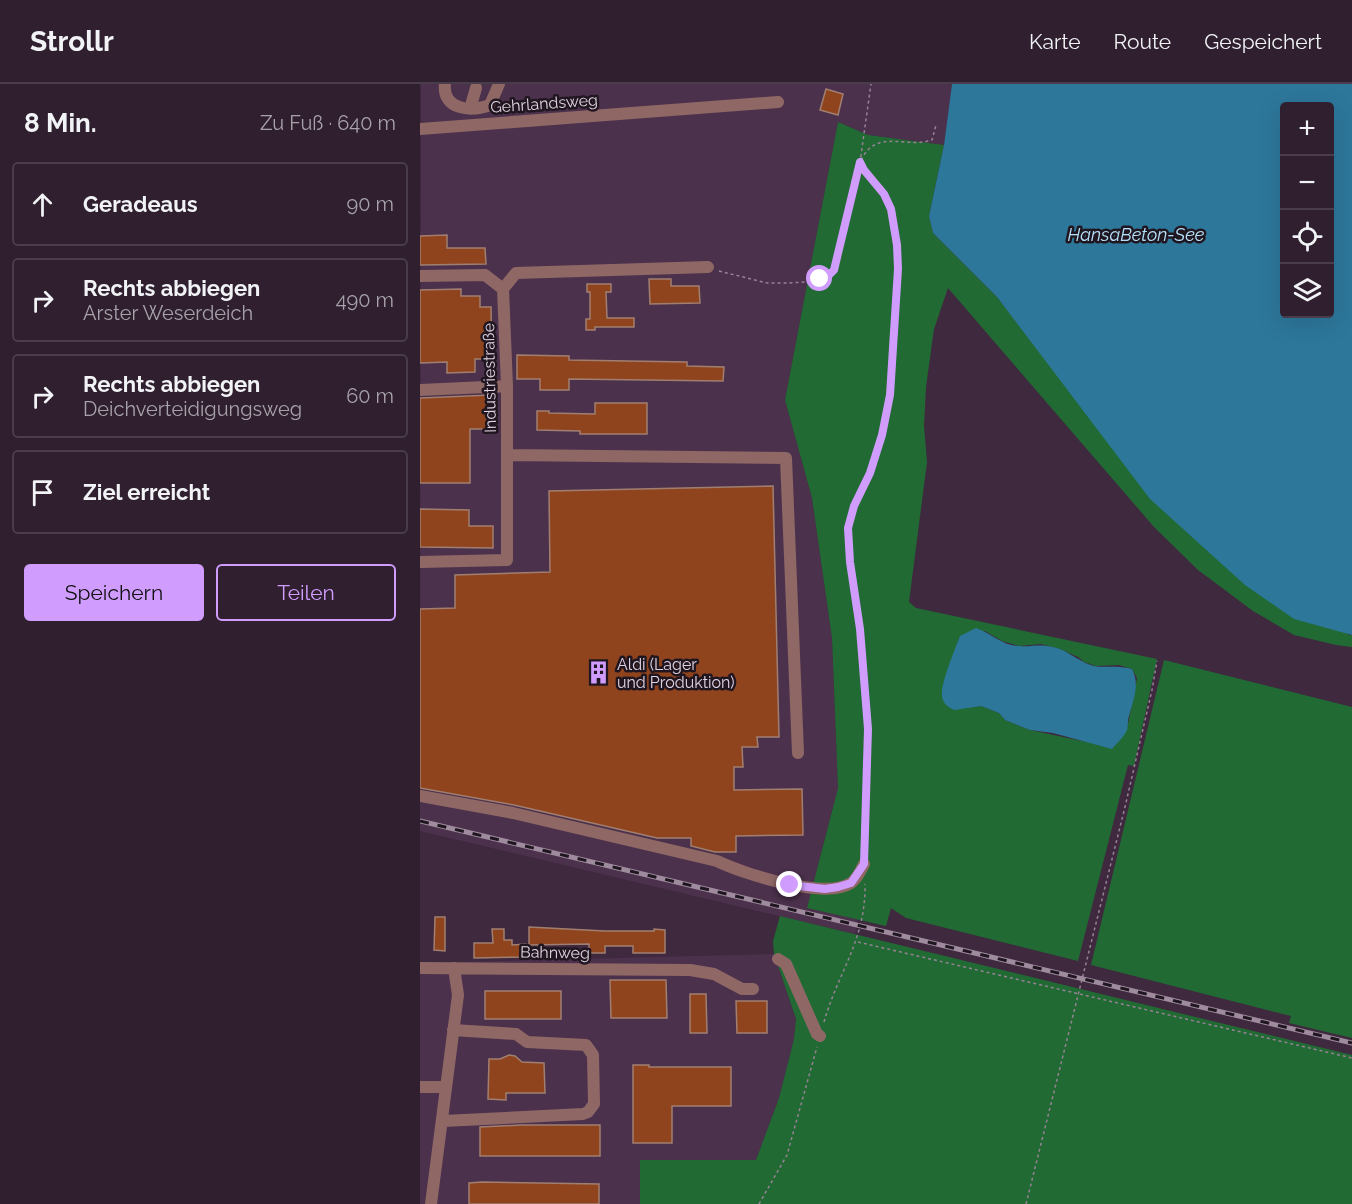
<!DOCTYPE html>
<html lang="de">
<meta charset="utf-8">
<style>
:root{--surface:#2f1f2f;--page:#372737;--text:#f1f3f6;--muted:#a7a2aa;--line:#4a3d4b;--accent:#d09dff}
body{margin:0;font-family:Raleway,sans-serif;background:var(--page);color:var(--text)}
.controls{position:absolute;right:18px;top:18px;display:grid;overflow:hidden;border-radius:6px;box-shadow:0 6px 24px #0002}
.controls button{width:54px;height:54px;display:grid;place-items:center;padding:0;border:0;border-bottom:2px solid var(--line);background:var(--surface);color:var(--text);font:30px sans-serif}
.stop{position:absolute;width:18px;height:18px;margin:-14px;border:4px solid #d09dff;border-radius:50%;background:#fff}
.stop.end{background:#d09dff;border-color:#fff;box-shadow:0 2px 6px #0008}
.list{margin:0;padding:0;list-style:none}
h2{display:flex;justify-content:space-between;align-items:center;height:78px;margin:0;padding:0 24px;font-size:26px}
h2 small{font-size:20px;font-weight:400;color:var(--muted)}
.list li{display:grid;grid-template-columns:39px 1fr auto;gap:18px;align-items:center;box-sizing:border-box;height:84px;margin:0 12px 12px;padding:0 12px;border:2px solid var(--line);border-radius:6px}
.list b{display:block;font-size:22px;white-space:nowrap}
.list p{margin:0;font-size:20px;white-space:nowrap;color:var(--muted)}
.list em{font-size:20px;font-style:normal;color:var(--muted)}
.actions{display:flex;gap:12px;padding:18px 24px}
.actions a{flex:1;padding:14px 0;border:2px solid var(--accent);border-radius:6px;text-align:center;font-size:21px;color:var(--accent)}
.actions .main{background:var(--accent);color:#111}
.icon{flex:none;width:33px;height:33px;fill:none;stroke:currentColor;stroke-width:2;stroke-linecap:round;stroke-linejoin:round}
.map{position:relative;flex:none;width:932px;height:1120px;overflow:hidden}
header{display:flex;align-items:center;gap:36px;box-sizing:border-box;height:84px;padding:0 30px;background:var(--surface);border-bottom:2px solid var(--line)}
header strong{font-size:28px}
nav{display:flex;gap:33px;margin-inline-start:auto;font-size:21px}
main{display:flex}
aside{flex:1;background:var(--surface)}
.map>svg:first-child{display:block}
.built{fill:#4c314c}
.green{fill:#216a33;fill-rule:evenodd}
.water{fill:#2d779b;fill-rule:evenodd}
.building{fill:#90441e;stroke:#a17f70;stroke-width:1.5}
.lines{fill:none;stroke-linecap:round;stroke-linejoin:round}
.path{stroke:#958395;stroke-width:1.5;stroke-dasharray:3 3;stroke-linecap:butt}
.minor{stroke:#8f6866;stroke-width:12}
.rail-casing{stroke:#9e8c9e;stroke-width:5}
.rail{stroke:#201620;stroke-width:3;stroke-dasharray:9;stroke-linecap:butt}
.route{stroke:#d09dff;stroke-width:8}
.labels{text-anchor:middle;stroke-width:5;stroke-linejoin:round;paint-order:stroke}
.street-label{font-size:16px;fill:#e0d2e0;stroke:#201620}
.poi-label{font-size:16px;fill:#e0d2e0;stroke:#201620;text-anchor:start}
.water-label{font-size:18px;font-style:italic;fill:#b5e0fa;stroke:#201620}
</style>
<header>
<strong>Strollr</strong>
<nav><a>Karte</a><a>Route</a><a>Gespeichert</a></nav>
</header>
<main>
<aside>
<h2>8 Min.<small>Zu Fuß · 640 m</small></h2>
<ul class="list">
<li><svg class="icon" aria-label="ahead" viewBox="0 0 24 24"><path d="M12 20V5M6 11l6-6 6 6"/></svg><div><b>Geradeaus</b></div><em>90 m</em></li>
<li><svg class="icon" aria-label="right" viewBox="0 0 24 24"><path d="M7 20v-9h11M14 6l5 5-5 5"/></svg><div><b>Rechts abbiegen</b><p>Arster Weserdeich</p></div><em>490 m</em></li>
<li><svg class="icon" aria-label="right" viewBox="0 0 24 24"><path d="M7 20v-9h11M14 6l5 5-5 5"/></svg><div><b>Rechts abbiegen</b><p>Deichverteidigungsweg</p></div><em>60 m</em></li>
<li><svg class="icon" aria-label="arrive" viewBox="0 0 24 24"><path d="M6 21V4h12l-3 4 3 4H6"/></svg><div><b>Ziel erreicht</b></div></li>
</ul>
<div class="actions"><a class="main">Speichern</a><a>Teilen</a></div>
</aside>
<div class="map">
<svg width="932" height="1120" viewBox="0 0 932 1120">
<rect width="100%" height="100%" fill="#3f293f"/>
<path class="built" d="M1,0H532L524,61L448,51L418,38L365,316L392,414L412,554L418,704L387,824L438,835L435,850L0,747Z
M354,870L376,935L374,955L359,1014L336,1076H220V1120H0V879Z"/>
<path class="green" d="M418,38L448,51L524,61L509,132L513,149L577,213L634,286L929,551H932V563L916,561L874,551L833,527L778,486L734,443L528,204L514,245L506,303L504,342L507,378L489,518L496,524L737,575L714,682L708,681L658,877L486,834L471,824L466,842L387,824L418,704L412,554L392,414L365,316ZM565,547L582,557L599,562L621,560L640,565L658,573L664,578L676,582L699,581L712,585L717,594L707,645L667,658L610,646L585,636L579,629L561,622L550,623L523,601L540,552Z
M744,576L932,623V954L869,939L871,932L671,881Z
M360,832L932,971V1120H220V1076H336L359,1014L374,955L376,935L354,870L353,857Z"/>
<path class="water" d="M532,0H932V551L874,535L825,501L730,415L577,213L513,149L509,132L524,61ZM910,22V230H864V22Z
M556,544C571,549 583,562 599,562C615,563 619,559 637,564C650,568 661,579 674,582C687,584 698,581 712,585C721,602 712,618 708,636C708,638 708,644 707,646C704,653 697,659 692,665L633,649L610,646L585,636L579,629L561,622L534,626C528,623 523,620 522,612C520,601 535,565 540,552Z"/>
<path class="building" d="M406,5L423,10L418,31L400,26Z
M27,151V164H65L66,180L0,181V152Z
M229,195H251V202H279L280,219L230,220Z
M167,200H191V208H186L187,234H214V243H175V246H166V235H170V208H167Z
M41,205V212H60V223H71L72,275H55V288L27,289V278L0,279V206Z
M97,271L149,272V276L267,278V282L304,283L303,297L149,295V306H120V295H97Z
M71,311V345H50V399H0V314Z
M175,319H227V350H160V347L117,346V327H129V329L175,330Z
M353,402L359,653H337L338,663H322L323,683H314V706L382,705L383,751L316,752V768H295L271,762V754H237L94,721L0,704V525L35,524V491L130,488L129,407Z
M0,425L49,426V442H73V464L0,463Z
M15,833H25V867L14,866Z
M109,843L185,847H234V845L245,846V869H213V862H185V869H169V860L109,861Z
M72,845H84V856H92V861L106,860L107,873L54,874V859H73Z
M190,896H246L247,934H191Z
M65,907H141V935H65Z
M270,910H286L287,949H270Z
M316,917H347V949H317Z
M89,971L95,972L102,978L124,979L125,1009H86V1016L68,1015L69,975H80Z
M213,981H229V983H311V1022H252V1059H213Z
M101,1041H180V1072H60V1043Z
M62,1098L179,1100V1120H49V1099Z"/>
<g class="lines">
<path class="path" d="M441,76C457,44 485,65 512,56L516,41
M299,187L347,199H368L385,198L407,193L414,186L440,80
M444,768L448,645L440,545L430,478L428,444L434,422L450,389L462,351L469,311L478,185L477,161L471,125L464,110L443,86L440,78L451,0
M438,858L932,974
M404,938C418,888 446,856 445,800
M339,1120L367,1071L397,963
M606,1120L705,723L732,606L737,577"/>
<path class="minor" d="M25,0C22,26 51,28 70,21L79,0
M53,24L52,18L56,4
M0,45L358,18
M0,192L65,191L83,205L87,302V476L0,478
M83,205L96,189L288,183
M0,306L87,302
M87,371L366,374L378,669
M0,712L93,729L297,777C324,790 405,816 431,799C437,795 441,786 444,780
M358,875L366,880L397,950L400,952
M0,884L270,886L294,890L322,905H333
M0,1003H26
M23,1037L163,1030L168,1028L174,1020L173,971L166,961L107,958L96,950L33,946
M11,1120L38,911L34,884"/>
<defs>
<path id="rail" d="M0,737L932,959"/>
</defs>
<use href="#rail" class="rail-casing"/>
<use href="#rail" class="rail"/>
</g>
<g class="lines">
<path class="route" d="M370,801L405,805L418,803L431,799L444,780L448,645L440,545L430,478L428,444L434,422L450,389L462,351L470,311L478,185L477,161L471,125L464,110L444,86L440,78L414,186L407,193L400,195"/>
</g>
<defs>
<symbol id="building-bare" viewBox="-9 -9 18 18"><path d="M-4-6H4V6H1V3H-1V6H-4ZM-2.5-4.3h1.7v1.8h-1.7ZM.8-4.3h1.7v1.8H.8ZM-2.5-1h1.7V.8h-1.7ZM.8-1h1.7V.8H.8Z" fill="#d09dff" stroke="#201620" stroke-width="2.5" paint-order="stroke"/></symbol>
</defs>
<g fill-rule="evenodd">
<use href="#building-bare" x="162" y="572" width="33" height="33"/>
</g>
<g class="labels">
<g class="street-label">
<text transform="translate(124 19) rotate(-4)" y="6">Gehrlandsweg</text>
<text transform="translate(69 294) rotate(-91)" y="6">Industriestraße</text>
<text transform="translate(135 868) rotate(1)" y="6">Bahnweg</text>
</g>
<g class="poi-label">
<text x="197" y="586">Aldi (Lager<tspan x="197" dy="18">und Produktion)</tspan></text>
</g>
<g class="water-label">
<text x="716" y="157">HansaBeton-See</text>
</g>
</g>
</svg>
<div class="controls">
<button>+</button>
<button>−</button>
<button><svg class="icon" aria-label="locate" viewBox="0 0 24 24"><circle cx="12" cy="12" r="6"/><path d="M12 2v4M12 18v4M2 12h4M18 12h4"/></svg></button>
<button><svg class="icon" aria-label="layers" viewBox="0 0 24 24"><path d="M12 4l9 5-9 5-9-5zM3 14l9 5 9-5"/></svg></button>
</div>
<div class="stop" style="left:400px;top:195px"></div>
<div class="stop end" style="left:370px;top:801px"></div>
</div>
</main>
